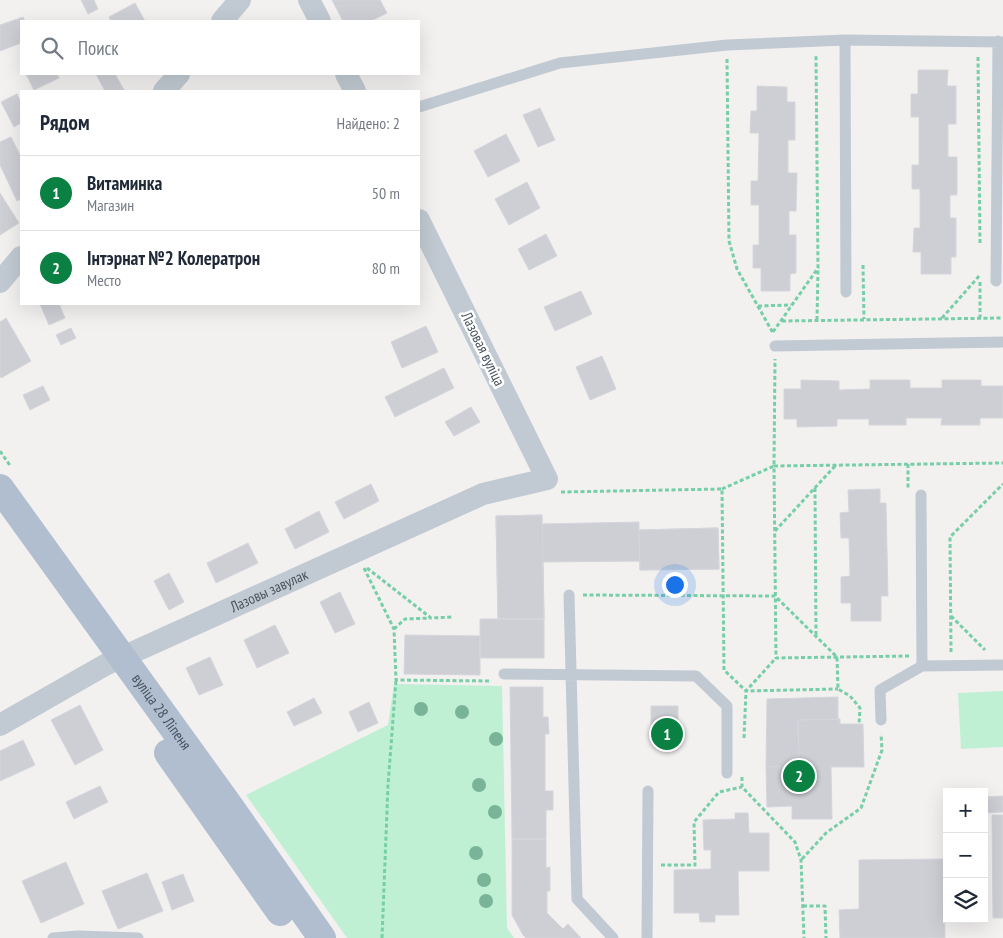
<!DOCTYPE html>
<html lang="ru">
<meta charset="utf-8">
<style>
:root{--surface:#fff;--page:#f6f6f7;--text:#1f2937;--muted:#747a83;--line:#e0e1e3;--accent:#0b8043}
body{margin:0;font-family:"PT Sans Narrow",sans-serif;background:var(--page);color:var(--text)}
.controls{position:absolute;right:15px;bottom:15px;display:grid;overflow:hidden;border-radius:0px;box-shadow:0 5px 20px #0002}
.controls button{width:45px;height:45px;display:grid;place-items:center;padding:0;border:0;border-bottom:1px solid var(--line);background:var(--surface);color:var(--text);font:25px sans-serif}
.you{position:absolute;left:674px;top:584px;width:18px;height:18px;margin:-12px;border:4px solid #fff;border-radius:50%;background:#1a73e8;box-shadow:0 0 0 8px #1a73e833}
.badge{display:grid;place-items:center;width:32px;height:32px;border-radius:50%;background:var(--accent);color:#fff;font-size:16px;font-weight:700}
.pin{position:absolute;translate:-50% -50%;border:2px solid #fff;box-shadow:0 1px 5px #0006}
.list{margin:0;padding:0;list-style:none}
h2{display:flex;justify-content:space-between;align-items:center;height:65px;margin:0;padding:0 20px;font-size:21px}
h2 small{font-size:16px;font-weight:400;color:var(--muted)}
.list li{display:grid;grid-template-columns:32px 1fr auto;gap:15px;align-items:center;box-sizing:border-box;height:75px;padding:0 20px;border-top:1px solid var(--line)}
.list b{display:block;font-size:19px;white-space:nowrap}
.list p{margin:0;font-size:16px;white-space:nowrap;color:var(--muted)}
.list em{font-size:16px;font-style:normal;color:var(--muted)}
.icon{flex:none;width:28px;height:28px;fill:none;stroke:currentColor;stroke-width:2;stroke-linecap:round;stroke-linejoin:round}
.map{position:relative;flex:none;width:1003px;height:938px;overflow:hidden}
.search{position:absolute;background:var(--surface);box-shadow:0 5px 20px #0002;left:20px;top:20px;width:400px;height:55px;display:flex;align-items:center;gap:12px;box-sizing:border-box;padding:0 18px;border-radius:0px;color:var(--muted);font-size:19px}
.panel{position:absolute;background:var(--surface);box-shadow:0 5px 20px #0002;left:20px;top:90px;width:400px;height:215px;border-radius:0px}
.map>svg:first-child{display:block}
.green{fill:#bff0d4}
.building{fill:#cdcfd5;stroke:#d4d6dc}
.lines{fill:none;stroke-linecap:round;stroke-linejoin:round}
.path{stroke:#76cfa7;stroke-width:3;stroke-dasharray:4 2.5;stroke-linecap:butt}
.lane{stroke:#c1cad2;stroke-width:11}
.street{stroke:#c1cad2;stroke-width:22}
.primary{stroke:#b0becf;stroke-width:28}
.tree{fill:#79b398}
.labels{text-anchor:middle;stroke-width:5;stroke-linejoin:round;paint-order:stroke}
.street-label{font-size:15px;fill:#48535e;stroke:#fff}
</style>
<div class="map">
<svg width="1003" height="938" viewBox="0 0 1003 938">
<rect width="100%" height="100%" fill="#f3f0f0"/>
<path class="green" d="M394,684L502,686L507,928L514,938H347L246,795L388,725Z
M1003,691V747L961,749L958,693Z"/>
<path class="building" d="M81,0H94L98,9L88,14Z
M332,0H380L387,13L371,21H343Z
M135,3L145,21H111L109,17Z
M23,17L25,21H21V43L0,51V25Z
M918,70H948L947,86H956V124H948V157H957V195H950V218H956V257H951V274H921V252H913L914,228H920V189H912V165H919V117H911V94H918Z
M26,74H57L59,78L34,90Z
M96,74H115L124,90L105,91Z
M757,86L787,87V102H795V140H788V173H797L796,211H789V235H796V273L790,274V291H761V268H753V245H759V205H751V181H758L759,133H750L751,111H757Z
M17,94L21,102V123L14,127L1,102Z
M540,108L555,140L538,147L523,115Z
M506,134L520,161L488,177L474,151Z
M11,137L21,157V199L17,201L0,165V142Z
M527,182L540,208L509,225L495,199Z
M0,193L19,223L0,235Z
M546,234L557,256L529,270L518,249Z
M581,291L592,314L555,331L544,307Z
M40,304H59L65,318L49,325Z
M6,318L31,361L1,378L0,376V322Z
M426,326L438,352L402,368L391,342Z
M71,328L76,338L61,345L56,335Z
M602,356L616,389L590,400L576,367Z
M444,368L454,388L395,417L385,397Z
M801,380L839,381V390L870,389V380H910V388H942V380H981V386H1003V418H980V425H941L942,418H906V425H869V419H837V426L797,427V419H784V389H801Z
M43,386L50,400L30,410L23,395Z
M471,407L480,422L454,436L445,422Z
M371,484L379,501L344,519L335,502Z
M880,489V503H886L888,596H881V621H851V603H841V577L850,576L849,538H841L840,513L849,512L848,490Z
M319,511L329,532L295,549L285,529Z
M542,515V524L639,522V530L718,528L719,569L640,570V561L543,562L544,619H498L496,516Z
M542,515L544,619H498L496,516Z
M718,528L719,569L640,570L639,530Z
M248,543L258,563L216,583L207,563Z
M169,573L184,602L169,610L154,581Z
M340,592L355,624L335,633L320,602Z
M480,619H544V658H480Z
M275,625L289,653L257,668L244,640Z
M405,635L480,636V675L404,674Z
M210,657L223,685L199,695L186,668Z
M510,687H543V717H548L549,734H545V791H553V810H546V839H512Z
M838,697V719L798,720L799,766L766,767L767,699Z
M314,698L322,713L294,726L287,712Z
M369,702L378,723L358,732L349,712Z
M80,705L103,750L75,765L51,720Z
M651,706H678V736H651Z
M840,719V724H863L864,767H831L832,819H792V806L767,807L766,767L799,766L798,720Z
M23,740L35,765L0,781V751Z
M100,786L108,802L74,819L66,802Z
M1003,796V812L984,813V797Z
M735,813H748L749,833H769V871H738L739,915H715V922H700L699,913H674V870L711,869V850H704L703,820L735,819Z
M992,815H1003V918H993Z
M512,839H546V868L550,867V891H547V913L563,929L568,924L581,938H526L523,935L512,915Z
M944,859L945,938H840L839,910L859,909V860Z
M66,862L84,904L41,923L22,881Z
M147,873L163,911L118,929L102,891Z
M183,874L194,901L172,910L162,882Z"/>
<g class="lines">
<path class="path" d="M978,57L980,245
M727,59L729,241L737,269L773,333
M863,265L864,319
M980,282V318
M758,306L791,305
M942,318L980,275
M817,320L818,269
M782,321L1003,318
M773,332L818,268L816,55
M0,451L11,467
M908,464V488
M815,488L816,636
M722,489L774,466L775,359
M561,492L722,489L724,670L746,691L838,689
M775,531L836,465
M364,568L394,629L396,680L491,681
M367,568L431,618L453,617
M583,595L775,596L837,657L838,689L850,696L860,708L859,724
M951,616L985,650
M394,629L405,619L430,618
M951,652L950,537L1003,484
M909,656L776,658L774,466L1003,463
M744,738L746,691L776,658
M742,777V787L795,842L801,860L804,938
M802,859L826,833L861,808L882,750L881,734
M661,865H695L694,822L719,792L742,787
M803,906H825L826,938
M382,938L388,785L396,680"/>
<path class="lane" d="M845,40L846,292
M419,107L560,63L727,45L845,40L1003,42
M996,281L998,41
M775,346L1003,342
M921,495L922,666L1003,665
M569,595L577,899L613,938
M504,674L696,676L727,706V773
M881,720L880,690L922,666
M53,938L78,936L138,938
M647,938L648,791"/>
<g class="street">
<path d="M309,0L320,21"/>
<path d="M222,21L240,0"/>
<path d="M346,74L355,91"/>
<path d="M164,91L179,74"/>
<path d="M0,282L21,257"/>
<path id="s1" d="M0,725L105,665L483,494L547,479L419,220"/>
</g>
<g class="primary">
<path id="s2" d="M0,488L228,804L322,938"/>
<path d="M168,753L280,912"/>
</g>
</g>
<g class="tree">
<circle cx="421" cy="709" r="7"/>
<circle cx="462" cy="712" r="7"/>
<circle cx="496" cy="739" r="7"/>
<circle cx="479" cy="785" r="7"/>
<circle cx="495" cy="812" r="7"/>
<circle cx="476" cy="853" r="7"/>
<circle cx="484" cy="880" r="7"/>
<circle cx="486" cy="901" r="7"/>
</g>
<g class="labels">
<g class="street-label">
<text transform="translate(483 349) rotate(64)" y="5">Лазовая вуліца</text>
<text dy="5" stroke="none"><textPath href="#s1" startOffset="301">Лазовы завулак</textPath></text>
<text dy="5" stroke="none"><textPath href="#s2" startOffset="276">вуліца 28 Ліпеня</textPath></text>
</g>
</g>
</svg>
<div class="controls">
<button>+</button>
<button>−</button>
<button><svg class="icon" aria-label="layers" viewBox="0 0 24 24"><path d="M12 4l9 5-9 5-9-5zM3 14l9 5 9-5"/></svg></button>
</div>
<div class="you"></div>
<div class="pin badge" style="left:667px;top:734px">1</div>
<div class="pin badge" style="left:799px;top:776px">2</div>
<div class="search"><svg class="icon" aria-label="search" viewBox="0 0 24 24"><circle cx="10" cy="10" r="6"/><path d="M15 15l6 6"/></svg>Поиск</div>
<section class="panel">
<h2>Рядом<small>Найдено: 2</small></h2>
<ul class="list">
<li><span class="badge">1</span><div><b>Витаминка</b><p>Магазин</p></div><em>50 m</em></li>
<li><span class="badge">2</span><div><b>Інтэрнат №2 Колератрон</b><p>Место</p></div><em>80 m</em></li>
</ul>
</section>
</div>
